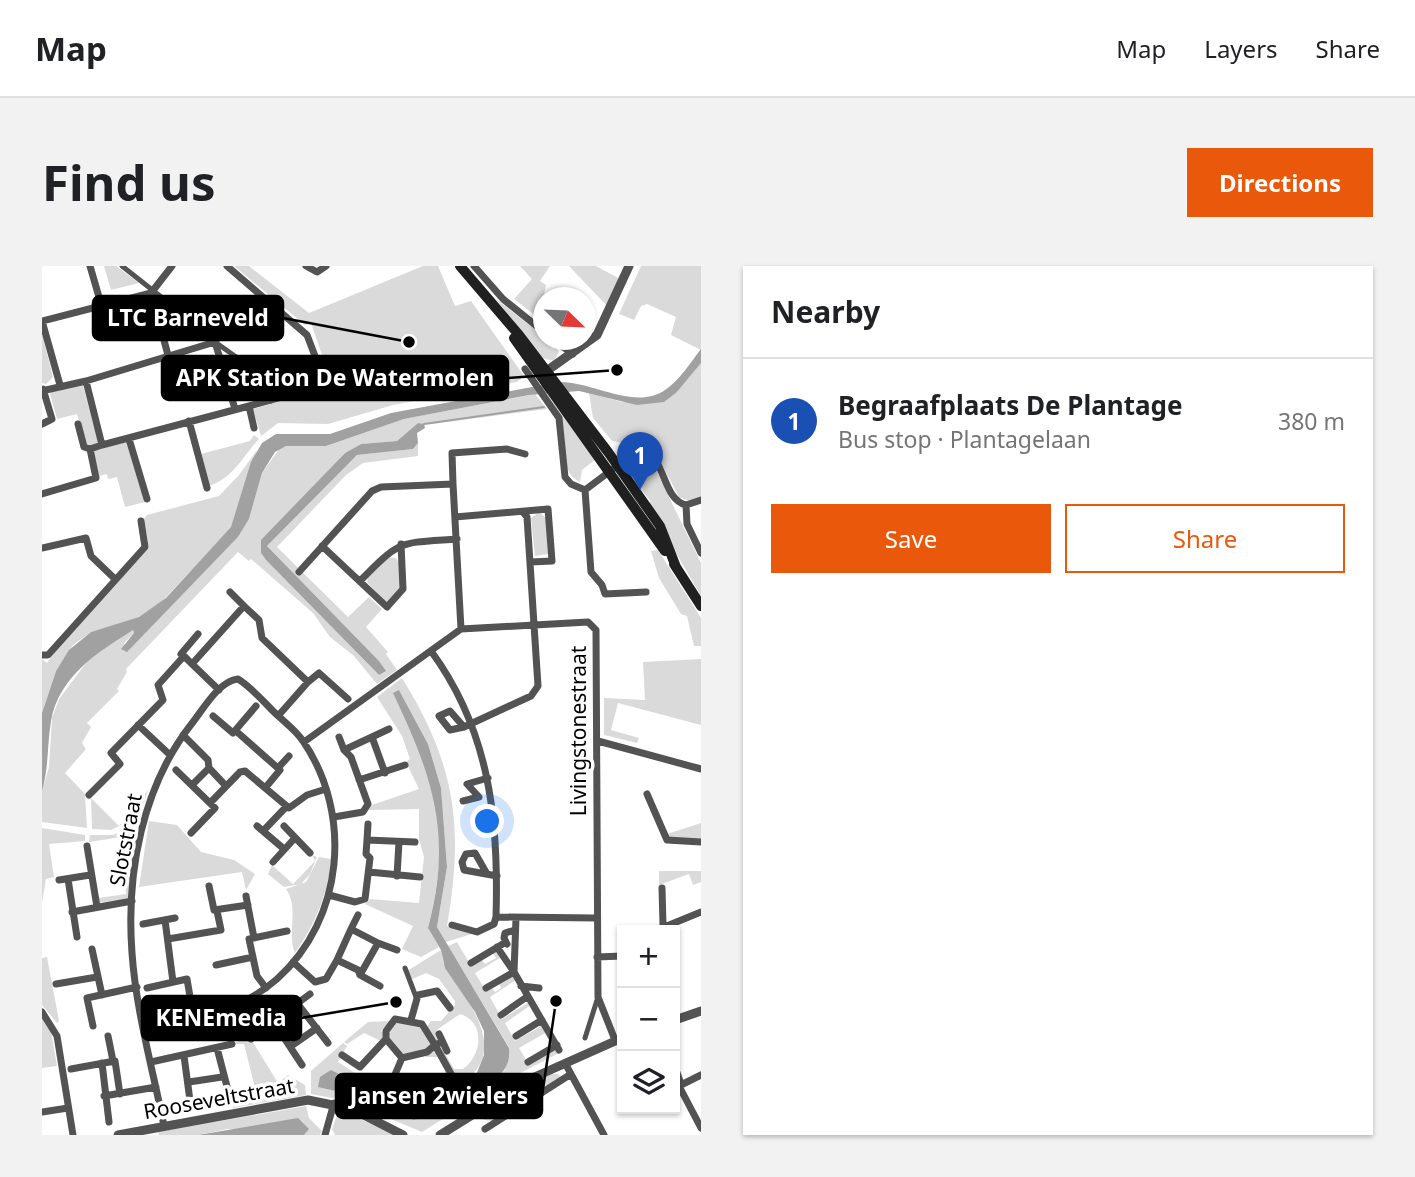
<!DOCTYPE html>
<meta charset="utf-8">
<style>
:root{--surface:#fff;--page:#f2f2f2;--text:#202124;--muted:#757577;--line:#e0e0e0;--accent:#ea580c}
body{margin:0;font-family:"Noto Sans",sans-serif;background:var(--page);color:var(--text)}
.controls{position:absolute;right:21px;bottom:21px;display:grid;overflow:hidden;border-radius:0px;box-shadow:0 2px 5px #0004}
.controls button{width:63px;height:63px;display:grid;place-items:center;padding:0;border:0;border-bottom:2px solid var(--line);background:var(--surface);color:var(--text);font:35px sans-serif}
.compass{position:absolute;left:491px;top:21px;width:63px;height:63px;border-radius:50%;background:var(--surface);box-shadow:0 2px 5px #0004;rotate:113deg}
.you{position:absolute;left:446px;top:556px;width:24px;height:24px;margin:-18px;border:5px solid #fff;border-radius:50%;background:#1a73e8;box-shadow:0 0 0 10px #1a73e833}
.badge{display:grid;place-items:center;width:46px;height:46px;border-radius:50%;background:var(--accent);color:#fff;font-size:23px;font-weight:700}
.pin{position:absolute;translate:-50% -58px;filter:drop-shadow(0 2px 4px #0008)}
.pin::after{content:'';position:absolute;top:37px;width:24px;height:21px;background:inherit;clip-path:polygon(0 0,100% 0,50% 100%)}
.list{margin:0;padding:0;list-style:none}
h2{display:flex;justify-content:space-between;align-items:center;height:91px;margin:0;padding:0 28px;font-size:30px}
h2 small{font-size:23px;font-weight:400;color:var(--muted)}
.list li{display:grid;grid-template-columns:46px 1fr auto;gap:21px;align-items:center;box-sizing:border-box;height:126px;padding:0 28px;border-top:2px solid var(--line)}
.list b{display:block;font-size:26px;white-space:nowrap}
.list p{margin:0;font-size:23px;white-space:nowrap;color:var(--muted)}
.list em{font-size:23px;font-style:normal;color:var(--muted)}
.actions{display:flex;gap:14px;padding:21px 28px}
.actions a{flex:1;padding:16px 0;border:2px solid var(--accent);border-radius:0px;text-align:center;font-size:24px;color:var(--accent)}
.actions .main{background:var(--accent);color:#fff}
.icon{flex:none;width:38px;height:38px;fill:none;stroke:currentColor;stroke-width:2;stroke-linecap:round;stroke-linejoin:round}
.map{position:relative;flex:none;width:659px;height:869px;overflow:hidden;border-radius:0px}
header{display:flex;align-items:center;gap:42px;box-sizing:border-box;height:98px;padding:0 35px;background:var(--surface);border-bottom:2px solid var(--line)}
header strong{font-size:33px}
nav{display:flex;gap:38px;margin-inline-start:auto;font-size:24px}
.intro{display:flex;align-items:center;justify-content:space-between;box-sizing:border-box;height:168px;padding:0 42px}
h1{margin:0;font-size:49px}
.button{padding:18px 32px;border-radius:0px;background:var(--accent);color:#fff;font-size:24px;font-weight:700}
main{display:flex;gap:42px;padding:0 42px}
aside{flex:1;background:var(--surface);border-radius:0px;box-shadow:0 2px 5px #0004}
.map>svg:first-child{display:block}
.green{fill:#dadada}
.water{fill:#a1a1a1}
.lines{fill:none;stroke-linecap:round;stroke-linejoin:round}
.stream{stroke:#a1a1a1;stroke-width:2}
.pedestrian{stroke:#535353;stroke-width:5}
.minor{stroke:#535353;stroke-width:7}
.tertiary{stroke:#535353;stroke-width:9}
.secondary{stroke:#202020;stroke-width:10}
.labels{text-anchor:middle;stroke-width:7;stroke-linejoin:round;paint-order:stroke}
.street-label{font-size:21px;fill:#000;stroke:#fff}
.leader{fill:none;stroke:#000;stroke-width:2.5}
.callout-dot{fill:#000;stroke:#fff;stroke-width:2.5}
.callout{fill:#000;stroke:#000;stroke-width:2.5}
.callout-label{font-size:23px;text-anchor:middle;font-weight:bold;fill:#fff}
</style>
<header>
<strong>Map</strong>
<nav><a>Map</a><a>Layers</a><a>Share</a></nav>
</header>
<div class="intro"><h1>Find us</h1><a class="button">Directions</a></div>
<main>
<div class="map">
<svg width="659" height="869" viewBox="0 0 659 869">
<rect width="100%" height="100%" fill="#fff"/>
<path class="green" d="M62,0H74L97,17L69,24Z
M192,0H207L267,47L381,0H396L413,40L429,35L482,110L475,116L351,139L286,158L236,157L219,170L211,143L287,122L285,114L288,112L269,57L263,59Z
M478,0H508L498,15L504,19L497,52L472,33L490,13Z
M527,0H554L578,13L566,41Z
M599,0H659V84L629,69L634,51L605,38L599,40L592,54L577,48Z
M453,32L501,70L502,74L511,77L517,86L512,95L500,92Z
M120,36L160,68L134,75Z
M0,68L11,111L4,118L0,117Z
M189,89L221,114L224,125L201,132Z
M659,97V231L647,235L637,231L611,182L570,175L551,152L547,127L580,136L635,126Z
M36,118L41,120L56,176L51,180L43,177L35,148L15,153L8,128L10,124Z
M493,128L505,143L382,159L376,157L355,175L319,178L303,187L220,274L219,287L224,294L337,409L343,405L337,395L225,280L315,189L371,183L376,177V190L321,197L304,209L235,281L306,351L327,331L340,343L324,361L346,386L344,388L355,404L335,418L312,390L288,371L271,347L209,293L207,295L196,286L84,403L85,406L75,423L77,425L45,457L49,461L40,477L44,483L23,507L43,528L45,562L0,556V525L7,501L10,452L17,433L47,393L66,377L91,364L92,367L82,377L85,385L196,271L207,253L220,207L238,182L251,178L284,180L362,153Z
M511,136L554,193L540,204L538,216C515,206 525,172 519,152C518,146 514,141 511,136Z
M212,169L217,173C200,191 192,212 167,220L159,188L208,175Z
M87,175L103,236L83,241L75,211L66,213L65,208L57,210L51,185Z
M215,184L189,262L112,344L91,354L49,366L31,379L14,405L0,447V393L5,397L20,375L107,282L102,253L105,249L177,230L197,209Z
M603,196L611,198L659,297V330L605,237L609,236L588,209Z
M497,246L504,252L506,288L493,290L489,252Z
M616,284L659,352V380H652L645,350L639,348L617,312L609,285Z
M346,291L354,292L357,297L359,324L344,337L325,316L326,311Z
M659,393V459L576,437L569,464L597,472L595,477L562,469V432L603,434L601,396Z
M360,412C414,499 422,561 405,660L430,668L404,676L395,661L405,601L399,522L386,478L357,424C367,455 381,485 390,516C403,563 398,616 386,662L397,681L379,691L360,683L371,660L323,638L328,633L377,637L382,591L377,573V543L327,544V540L377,523L364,496L368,493L360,470L335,431Z
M106,524L98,550L69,564L50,563L49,532L77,560Z
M107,555L135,559L159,586L192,594L213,608L204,624L200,606L97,621Z
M97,556L86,632L57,637L56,632L84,628L81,602L84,600L79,571L47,576L48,569H71Z
M659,557V574L626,571L625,568Z
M0,562L43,569V575L7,578L12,611L4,613L0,637Z
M270,589L275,591L268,608L259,618L242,621L226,608L230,599L251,618L273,595Z
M277,591L289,593C286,629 273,658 253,687C244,667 258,644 244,623L264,616Z
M617,605H659V616L651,619L647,608L617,619Z
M415,676L429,700L440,694L443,698L454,692L451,687L454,685L458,692L433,707L444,725L450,722L453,726L459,722L457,717L471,709L474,714L448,731L460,753L487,736L489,739L463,757L473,775L501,759L505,766L477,782L487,799L512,782L517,787L459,817L380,866L306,835L269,828V805L301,777L305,780L296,796L336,822L345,821L341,829L282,822L325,832L331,838L372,854L396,845L463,804L467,781L406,680Z
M399,684L401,696C424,733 471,786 418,818L396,780L398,779L412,803H421C440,790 444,756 418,748L396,763L393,768L396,775H393L385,761L389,755H399L413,739V735L397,713L384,707L368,714L365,705Z
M5,691L17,755L15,757L0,739V692Z
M0,749L9,765L15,800L0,802Z
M348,755L339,765L342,767L339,775L322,767L305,778L302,776L326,756Z
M354,755L379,760L389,779L384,784L362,790L348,775L346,766Z
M199,774L211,776L236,817L246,809L263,819L264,829L191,842L189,831L214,826L202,778H191Z
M393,782L414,821C380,829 387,854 346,832L350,820L353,830L366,837L379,833L406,811L396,791H383Z
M510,808H516L519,811L451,855L442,854L437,848L491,815Z
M264,840L267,852L280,865L278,869H262L267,863H186L156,869H117L116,866Z
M297,844L355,869H293L290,863Z"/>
<path class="water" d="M659,83V97L635,126L622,136L595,139L537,125L487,129L362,153L284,180H244L233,186L220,207L207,253L196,271L85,386L79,383L92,367L91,364C56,386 17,410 9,455C5,479 7,501 0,525V447L14,405L27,384L49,366L97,351L124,332L189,261L209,196L220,177L234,168H288L349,147L517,116C550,115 593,145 623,124C638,114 648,97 659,83Z
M376,157L382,158L383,162L375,167L376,177L371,183L315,189L225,280L337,395L344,405L337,409L224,294L219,287V274L303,187L319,178L355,175Z
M357,424L386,478L399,522L405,601L395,661L467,782C468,794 465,803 456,810L390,849L372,854L331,838L325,832L276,821L278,811L289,804L363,841L373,842L434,809L442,789V765L433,746L403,702L399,684L386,662C411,569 391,511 351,427Z
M256,852L267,863L262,869H156Z"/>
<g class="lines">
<path class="stream" d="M382,158L502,141"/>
<path class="pedestrian" d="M80,0L175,75
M173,76L224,112L229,135
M363,702L374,731
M543,772L556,731"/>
<path class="minor" d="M48,0L59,38
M185,0L265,69L284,119L207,140
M264,0L275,6L284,0
M432,0L461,33L502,66
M109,27L126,89
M109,27L130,0
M511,74L531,88
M483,103L517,152L523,211L529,218L543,224
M18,119L0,55L109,27
M4,124L44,115L173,76L193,143
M147,155L165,222
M0,158L10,153L1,123
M36,158L42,181L48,183
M87,173L105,233
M60,179L207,140L212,162
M411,218L419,363
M543,224L549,306L560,319L563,328L604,326
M543,224L583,194L604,186C624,196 621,233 644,239
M0,228L54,212L48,183L60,179L44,115
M644,239L645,258L659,287
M644,239L659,234
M413,251L506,243L510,295L489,296
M280,280L345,341L361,323L359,278
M0,282L44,272L49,290L73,313
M257,306L330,225L339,221L411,218L410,187L465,183L483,188
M318,315C359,273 357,277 415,273
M188,326L202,340
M389,385C448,465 457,555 454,651L554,652
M0,389H6L103,281L99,255
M142,390L139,388L156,368
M150,398L177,424
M171,450L191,467L214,440
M236,450L266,416
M96,459L127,488
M422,461L408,445L397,450L408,464L422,461L489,430L496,420L485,251L481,246
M194,465L238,504L224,521
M141,469L166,494L167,502L184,520
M297,471L302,484
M330,471L343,507
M556,475L659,503
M262,476L419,363L546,356L554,364L556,731L573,774
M236,502L247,490
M134,504L173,542L149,567
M317,514L363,499
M151,518L167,502
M605,528L625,574L659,576
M47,529L78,498L69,487L121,434L116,419L142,390L150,398L202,340L217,354L220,372L266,416L277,407L306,433
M421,535L437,531L425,518L446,512
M168,537L198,506L203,505L247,542L265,529L284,523
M292,551L321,546L326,538L309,491L302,484L347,463
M215,560L242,583
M242,560L268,587
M222,564L244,541
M325,574L326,558
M45,580L55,641
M231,596L252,573
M327,606L378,611
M445,608L433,587L424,588L420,596L422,604L455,610
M355,610L357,576
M26,613L35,671
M17,614L48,609
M167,620L172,644L206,639
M620,622L621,659
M287,629L313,636L323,633L328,592L324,588L325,574L373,576
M204,630L212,672
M30,646L90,635
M474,652L472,706L517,784
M123,654L131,716
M101,658L133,652
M410,659L435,666L452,658L454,651
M309,663L316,649
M615,664L659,646
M126,673L179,664L175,645
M336,677L355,684
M465,678L462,672L463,667L473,664
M50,683L60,729
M555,691L580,690
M251,696L273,716L284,713L295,694L316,704L318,709L336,677L309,663L295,694
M429,697L464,676
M174,699L211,691
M318,709L338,720
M14,718L55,711
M479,720L497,722
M105,722L145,713L152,754
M224,722L215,710L207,673L245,665
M444,722L472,706L455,681
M255,737L286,777
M187,743L197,766L209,773L243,750L245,745L268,728
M0,746L15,770L31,869
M459,749L486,730
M369,754L376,729L395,725L408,742
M233,758L260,799
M51,760L45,732L95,721
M103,764C150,754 198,746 235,713C302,653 311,548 261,475C254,464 241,455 231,445C220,434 209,421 196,413C177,415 162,442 151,456C100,520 84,607 90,687C94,745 111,804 122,860
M397,768L405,785
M66,770L71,795
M474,770L500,754
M400,776L393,779L413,815
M249,780L275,762
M175,782L188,832
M300,789L318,801L344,773
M142,790L149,842
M109,796L190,778
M486,796L515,779
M60,797L67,856
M523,797L562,869
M633,801L639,818
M29,803L73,795L78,828
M659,809L637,820L659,862
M147,816L180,811
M62,830L114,821
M0,846L26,842
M334,853L360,792L385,786L393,779L380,758L353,753L344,765V773L360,792
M443,863L529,808
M283,869L292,837"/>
<path class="tertiary" d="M499,109L555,69L587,0
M633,754L659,745
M76,869L266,834L310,843L361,869
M398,869L488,813L580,772"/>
<path class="secondary" d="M418,0L477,69L566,186L618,260L634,301
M472,72L623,285
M632,298L659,340"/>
</g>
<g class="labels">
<g class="street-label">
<text transform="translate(537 465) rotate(-90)" y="7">Livingstonestraat</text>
<text transform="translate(84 574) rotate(-79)" y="7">Slotstraat</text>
<text transform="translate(177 833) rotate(-10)" y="7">Rooseveltstraat</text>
</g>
</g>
<path class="leader" d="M367 76L241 52M575 104L466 112M354 736L259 752M514 735L500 830"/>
<g class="callout-dot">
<circle cx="367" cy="76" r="7"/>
<circle cx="575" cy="104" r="7"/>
<circle cx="354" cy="736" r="7"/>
<circle cx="514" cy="735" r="7"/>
</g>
<g class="callout">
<rect x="51" y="30" width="190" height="44" rx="7"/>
<rect x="120" y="90" width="346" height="44" rx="7"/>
<rect x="100" y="730" width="159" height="44" rx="7"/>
<rect x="294" y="808" width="206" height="44" rx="7"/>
</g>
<g class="callout-label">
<text x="146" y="60">LTC Barneveld</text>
<text x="293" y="120">APK Station De Watermolen</text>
<text x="179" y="760">KENEmedia</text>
<text x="397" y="838">Jansen 2wielers</text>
</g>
</svg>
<div class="controls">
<button>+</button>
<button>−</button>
<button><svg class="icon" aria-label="layers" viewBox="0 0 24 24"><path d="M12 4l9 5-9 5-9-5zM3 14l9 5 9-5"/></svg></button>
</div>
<svg class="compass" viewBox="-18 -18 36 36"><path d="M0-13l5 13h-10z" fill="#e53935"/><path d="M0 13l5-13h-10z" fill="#757577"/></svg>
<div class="you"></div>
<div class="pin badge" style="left:598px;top:224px;background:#1a4fb4">1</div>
</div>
<aside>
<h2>Nearby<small></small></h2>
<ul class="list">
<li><span class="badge" style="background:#1a4fb4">1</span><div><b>Begraafplaats De Plantage</b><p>Bus stop · Plantagelaan</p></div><em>380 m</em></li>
</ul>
<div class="actions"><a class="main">Save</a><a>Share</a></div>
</aside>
</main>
